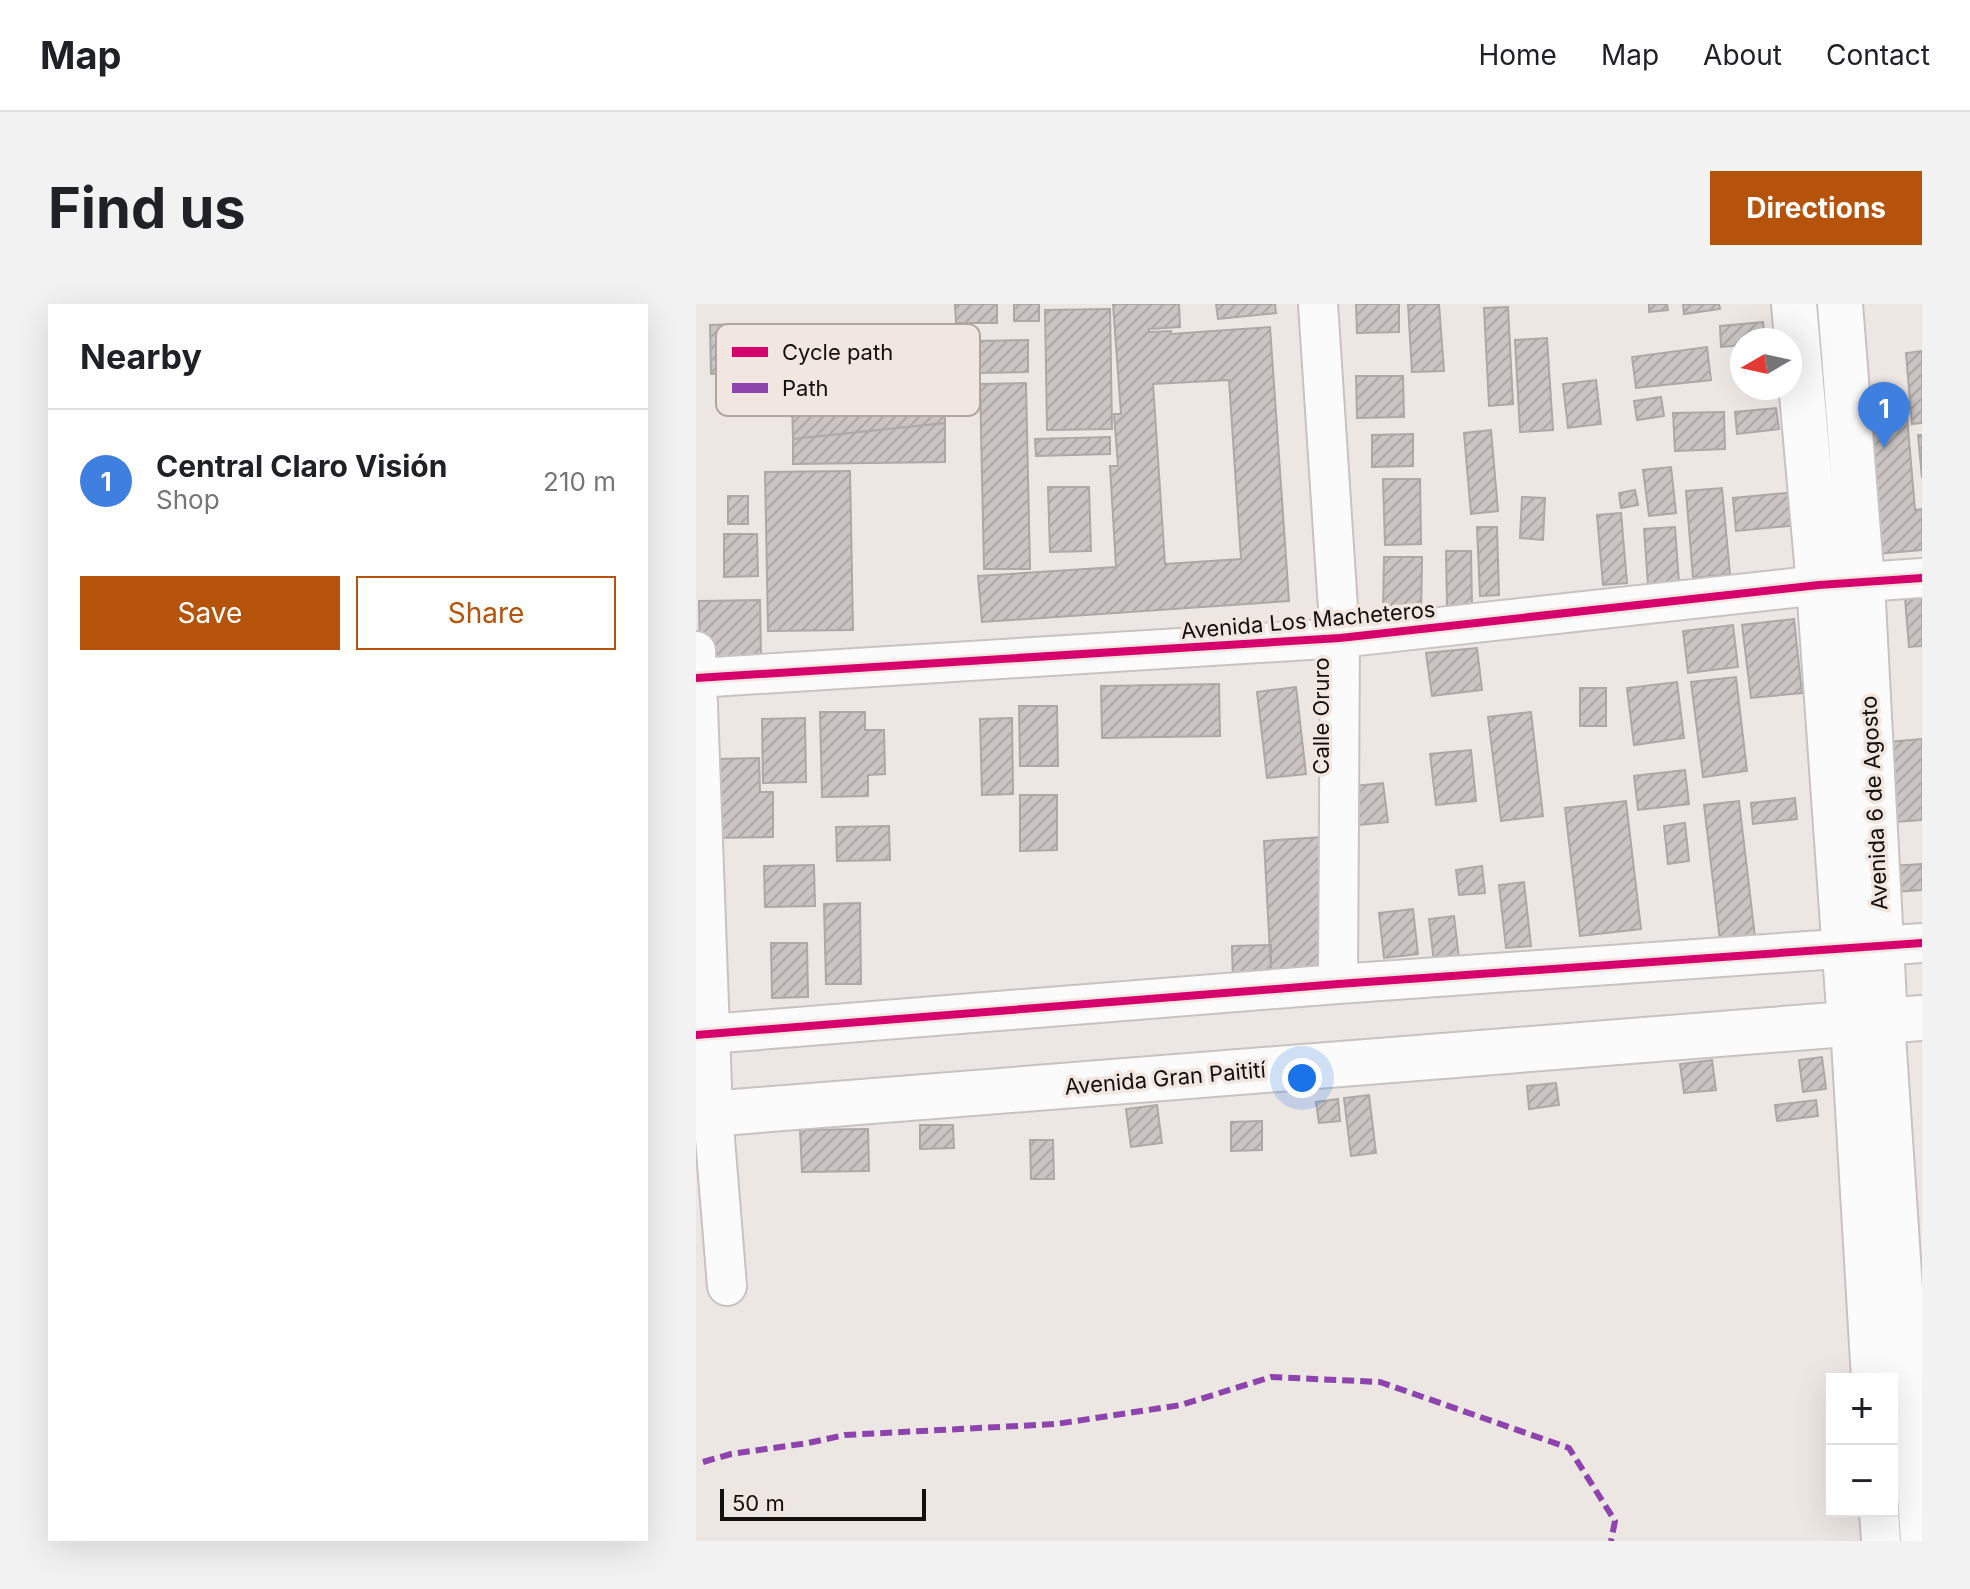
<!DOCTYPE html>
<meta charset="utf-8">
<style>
:root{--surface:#fff;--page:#f2f2f2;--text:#202124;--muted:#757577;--line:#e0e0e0;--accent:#b45309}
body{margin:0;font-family:Inter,sans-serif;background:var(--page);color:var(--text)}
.controls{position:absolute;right:24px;bottom:24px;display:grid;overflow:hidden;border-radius:0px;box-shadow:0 8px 32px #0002}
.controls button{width:72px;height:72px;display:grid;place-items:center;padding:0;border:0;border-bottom:2px solid var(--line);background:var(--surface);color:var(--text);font:40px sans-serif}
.compass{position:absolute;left:1034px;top:24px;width:72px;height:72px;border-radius:50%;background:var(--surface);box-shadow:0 8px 32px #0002;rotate:261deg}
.scale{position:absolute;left:24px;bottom:20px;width:206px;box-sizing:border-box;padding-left:8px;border:4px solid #14100e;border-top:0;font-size:22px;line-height:28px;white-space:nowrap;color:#14100e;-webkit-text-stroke:6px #f1e6e0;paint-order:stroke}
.you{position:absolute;left:606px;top:774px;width:28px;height:28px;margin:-20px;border:6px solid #fff;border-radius:50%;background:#1a73e8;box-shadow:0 0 0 12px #1a73e833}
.badge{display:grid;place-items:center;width:52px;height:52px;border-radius:50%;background:var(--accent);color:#fff;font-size:26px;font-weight:700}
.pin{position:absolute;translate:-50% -66px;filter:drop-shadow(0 2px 4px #0008)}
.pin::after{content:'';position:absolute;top:42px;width:28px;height:24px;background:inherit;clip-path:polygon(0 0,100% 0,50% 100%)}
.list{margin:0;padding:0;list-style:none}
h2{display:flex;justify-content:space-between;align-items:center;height:104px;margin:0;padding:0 32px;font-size:34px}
h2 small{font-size:26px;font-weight:400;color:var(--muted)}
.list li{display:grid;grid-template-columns:52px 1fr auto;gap:24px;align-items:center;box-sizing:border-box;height:144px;padding:0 32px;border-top:2px solid var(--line)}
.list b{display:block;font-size:30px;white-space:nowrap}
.list p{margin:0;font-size:26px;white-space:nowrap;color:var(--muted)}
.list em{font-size:26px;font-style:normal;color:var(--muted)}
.actions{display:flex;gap:16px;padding:24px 32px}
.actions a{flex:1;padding:18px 0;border:2px solid var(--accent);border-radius:0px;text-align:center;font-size:28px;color:var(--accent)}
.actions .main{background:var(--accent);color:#fff}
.map{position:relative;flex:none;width:1226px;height:1237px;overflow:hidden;border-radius:0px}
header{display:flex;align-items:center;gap:48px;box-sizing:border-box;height:112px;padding:0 40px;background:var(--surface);border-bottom:2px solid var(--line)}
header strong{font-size:38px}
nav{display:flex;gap:44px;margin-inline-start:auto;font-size:28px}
.intro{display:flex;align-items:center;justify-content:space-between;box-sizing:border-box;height:192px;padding:0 48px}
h1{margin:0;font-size:56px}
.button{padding:20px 36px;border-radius:0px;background:var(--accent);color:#fff;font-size:28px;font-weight:700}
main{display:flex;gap:48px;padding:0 48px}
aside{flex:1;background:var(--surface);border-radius:0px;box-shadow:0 8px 32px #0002}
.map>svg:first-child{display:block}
.building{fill:url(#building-hatch);stroke:#aca8a5;stroke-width:2;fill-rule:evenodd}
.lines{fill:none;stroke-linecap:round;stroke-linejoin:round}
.minor-casing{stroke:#c8c3c0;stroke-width:42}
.major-casing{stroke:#c8c3c0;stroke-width:48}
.minor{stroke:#fcfbfb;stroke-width:38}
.major{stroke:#fcfbfb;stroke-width:44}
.quiet{stroke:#8e44ad;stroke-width:6;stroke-dasharray:12 6;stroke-linecap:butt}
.cycleway-casing{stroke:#f1e6e0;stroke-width:13}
.cycleway{stroke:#d6006c;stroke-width:8}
.labels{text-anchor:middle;stroke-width:7;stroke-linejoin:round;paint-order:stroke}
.street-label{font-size:22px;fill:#14100e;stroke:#f1e6e0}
.key{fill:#f1e6e0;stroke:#afa6a1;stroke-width:2}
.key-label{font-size:22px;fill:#14100e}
</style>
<header>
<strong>Map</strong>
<nav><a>Home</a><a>Map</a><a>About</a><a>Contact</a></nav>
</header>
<div class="intro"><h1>Find us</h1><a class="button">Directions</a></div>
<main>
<aside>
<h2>Nearby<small></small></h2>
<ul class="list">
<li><span class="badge" style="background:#3f7fe0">1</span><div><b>Central Claro Visión</b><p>Shop</p></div><em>210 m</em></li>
</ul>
<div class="actions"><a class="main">Save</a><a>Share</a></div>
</aside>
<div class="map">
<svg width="1226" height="1237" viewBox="0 0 1226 1237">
<defs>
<pattern id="building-hatch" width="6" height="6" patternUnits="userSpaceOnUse" patternTransform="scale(2)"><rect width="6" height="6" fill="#cac5c2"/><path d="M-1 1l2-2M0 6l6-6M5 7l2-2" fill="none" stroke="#ada8a6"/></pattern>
</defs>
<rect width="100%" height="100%" fill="#ede7e4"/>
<path class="building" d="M259,0H301V19H260Z
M318,0H343V17H318Z
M417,0H483L484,23L453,25V28L475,27V30L574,23L593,297L286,318L282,272L420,263L414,162H422L418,110H425ZM533,76L545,255L469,260L457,80Z
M520,0H579L580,9L522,15Z
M660,0H703V28L661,29Z
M712,0H743L748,67L716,68Z
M953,0H971L972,6L953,8Z
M987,0H1023L1024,5L988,10Z
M812,3L817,100L793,102L788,4Z
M414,5L416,125L351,126L349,6Z
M1067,18L1069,36H1046V41L1025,43L1024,22Z
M46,20L47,69L15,70L14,21Z
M851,34L857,126L824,128L819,36Z
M332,36V68L278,69L277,37Z
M1011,43L1015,76L940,84L936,53Z
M1226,47V119L1216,120L1210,49Z
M247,54L249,119L97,135L95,57Z
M660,72H707L708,113L661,114Z
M900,76L905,120L872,124L867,80Z
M330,79L334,265H288L284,80Z
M965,93L968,112L941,116L938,97Z
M1210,101L1219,206L1226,205V246L1181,250L1169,105Z
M1080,104L1083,125L1041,130L1039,108Z
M1028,108L1029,145L979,147L977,109Z
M249,119V158L97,160V135Z
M795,126L802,207L775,210L768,129Z
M717,130V162L676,163V131Z
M1222,131H1226V174Z
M414,133V150L340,152L339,135Z
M975,163L980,209L953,212L947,166Z
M154,167L157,326L72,327L69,168Z
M687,175H724L725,240L689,241Z
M352,183H393L395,247L354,248Z
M1026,184L1034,270L997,274L990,187Z
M939,186L942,201L925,204L923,189Z
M1099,188L1102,221L1040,227L1037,194Z
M32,192H52V220H32Z
M826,193L849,194L847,236L824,234Z
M925,209L931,279L907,281L901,211Z
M781,223H801L803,291L784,292Z
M979,223L983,279L952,281L948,225Z
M28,230H61L62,272L28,273Z
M750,247H775L776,302L751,303Z
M688,253H726L725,310H687Z
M1226,293V342L1213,343L1209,294Z
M64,296L65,354L4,355L3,297Z
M1098,315L1106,389L1055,394L1046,321Z
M1037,321L1042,363L992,369L987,327Z
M781,344L786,386L736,392L730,349Z
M1040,373L1051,467L1007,473L995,378Z
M981,378L988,434L938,441L931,384Z
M523,380L524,432L406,434L405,382Z
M600,383L610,470L571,474L561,388Z
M884,384H910V422H884Z
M323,402H361L362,462H324Z
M124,408H169V426H188L189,470L172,471V492L126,493Z
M835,408L847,512L805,517L792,413Z
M109,414L110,478L67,479L66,415Z
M316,414L317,490L286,491L284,415Z
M1226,435V516L1198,518L1191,438Z
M775,446L780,497L740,501L734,450Z
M63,454L64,488H77V533L11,534L22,455Z
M989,466L993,500L942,506L938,472Z
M687,479L692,518L663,521L659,482Z
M324,491H361V546L324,547Z
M1099,494L1101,515L1057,520L1055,499Z
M930,497L945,625L884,632L869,504Z
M1043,497L1059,633L1024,637L1008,501Z
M989,519L993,557L972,560L968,522Z
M193,522L194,556L141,557L140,523Z
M626,533L634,664L575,667L568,537Z
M1226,560V586L1199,588L1196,562Z
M118,561L119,602L69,603L68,562Z
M786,562L789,589L763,591L760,566Z
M828,578L835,642L810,644L803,581Z
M164,599L165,680H130L128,600Z
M717,605L722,650L688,654L683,609Z
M758,612L763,655L738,658L733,615Z
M75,639H111L112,693L76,694Z
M575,641V667L537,680L536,642Z
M1126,753L1130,785L1107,788L1103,756Z
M1016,756L1020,786L988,789L984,760Z
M860,779L863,801L833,805L831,782Z
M673,791L680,849L655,852L648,794Z
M642,795L644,817L623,819L620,798Z
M1120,796L1122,812L1081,817L1079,801Z
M461,801L466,839L435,843L430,805Z
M566,817V846L535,847V818Z
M224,821H257L258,844L224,845Z
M172,825L173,867L106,868L104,826Z
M334,836H357L358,875H335Z"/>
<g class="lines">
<defs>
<path id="minor" d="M622,0L644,334L642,680
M0,347L17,810L31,982
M0,374L644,334L1123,281L1226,274
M1189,717L1224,1237
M1154,720L1175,1075
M0,731L642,680L1226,639
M1183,1207L1185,1237"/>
<path id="major" d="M1098,0L1123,281L1154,720
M1144,0L1166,279L1189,717
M0,811L1226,714"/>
</defs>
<use href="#minor" class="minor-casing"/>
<use href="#major" class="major-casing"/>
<use href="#minor" class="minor"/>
<use href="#major" class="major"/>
<path class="quiet" d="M7,1158L35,1150L112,1139L149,1131L360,1120L485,1101L575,1073L684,1078L873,1144L919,1217L915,1237"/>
<defs>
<path id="cycleway" d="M0,374L644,334L1123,281L1226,274
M0,731L642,680L1226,639"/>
</defs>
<use href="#cycleway" class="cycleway-casing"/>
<use href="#cycleway" class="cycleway"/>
</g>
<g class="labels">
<g class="street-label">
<text transform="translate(612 316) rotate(-5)" y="8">Avenida Los Macheteros</text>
<text transform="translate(625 412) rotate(-90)" y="8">Calle Oruro</text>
<text transform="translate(1178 499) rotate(-93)" y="8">Avenida 6 de Agosto</text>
<text transform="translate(469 774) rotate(-5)" y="8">Avenida Gran Paitití</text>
</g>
</g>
<rect x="20" y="20" width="264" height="92" rx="12" class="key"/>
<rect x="36" y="43" width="36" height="10" fill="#d6006c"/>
<rect x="36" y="79" width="36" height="10" fill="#8e44ad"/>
<g class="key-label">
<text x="86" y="56">Cycle path</text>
<text x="86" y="92">Path</text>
</g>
</svg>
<div class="controls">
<button>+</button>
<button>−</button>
</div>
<svg class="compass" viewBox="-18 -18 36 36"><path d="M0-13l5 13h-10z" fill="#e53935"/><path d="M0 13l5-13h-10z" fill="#757577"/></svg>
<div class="scale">50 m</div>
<div class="you"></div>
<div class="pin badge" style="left:1188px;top:144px;background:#3f7fe0">1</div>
</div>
</main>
